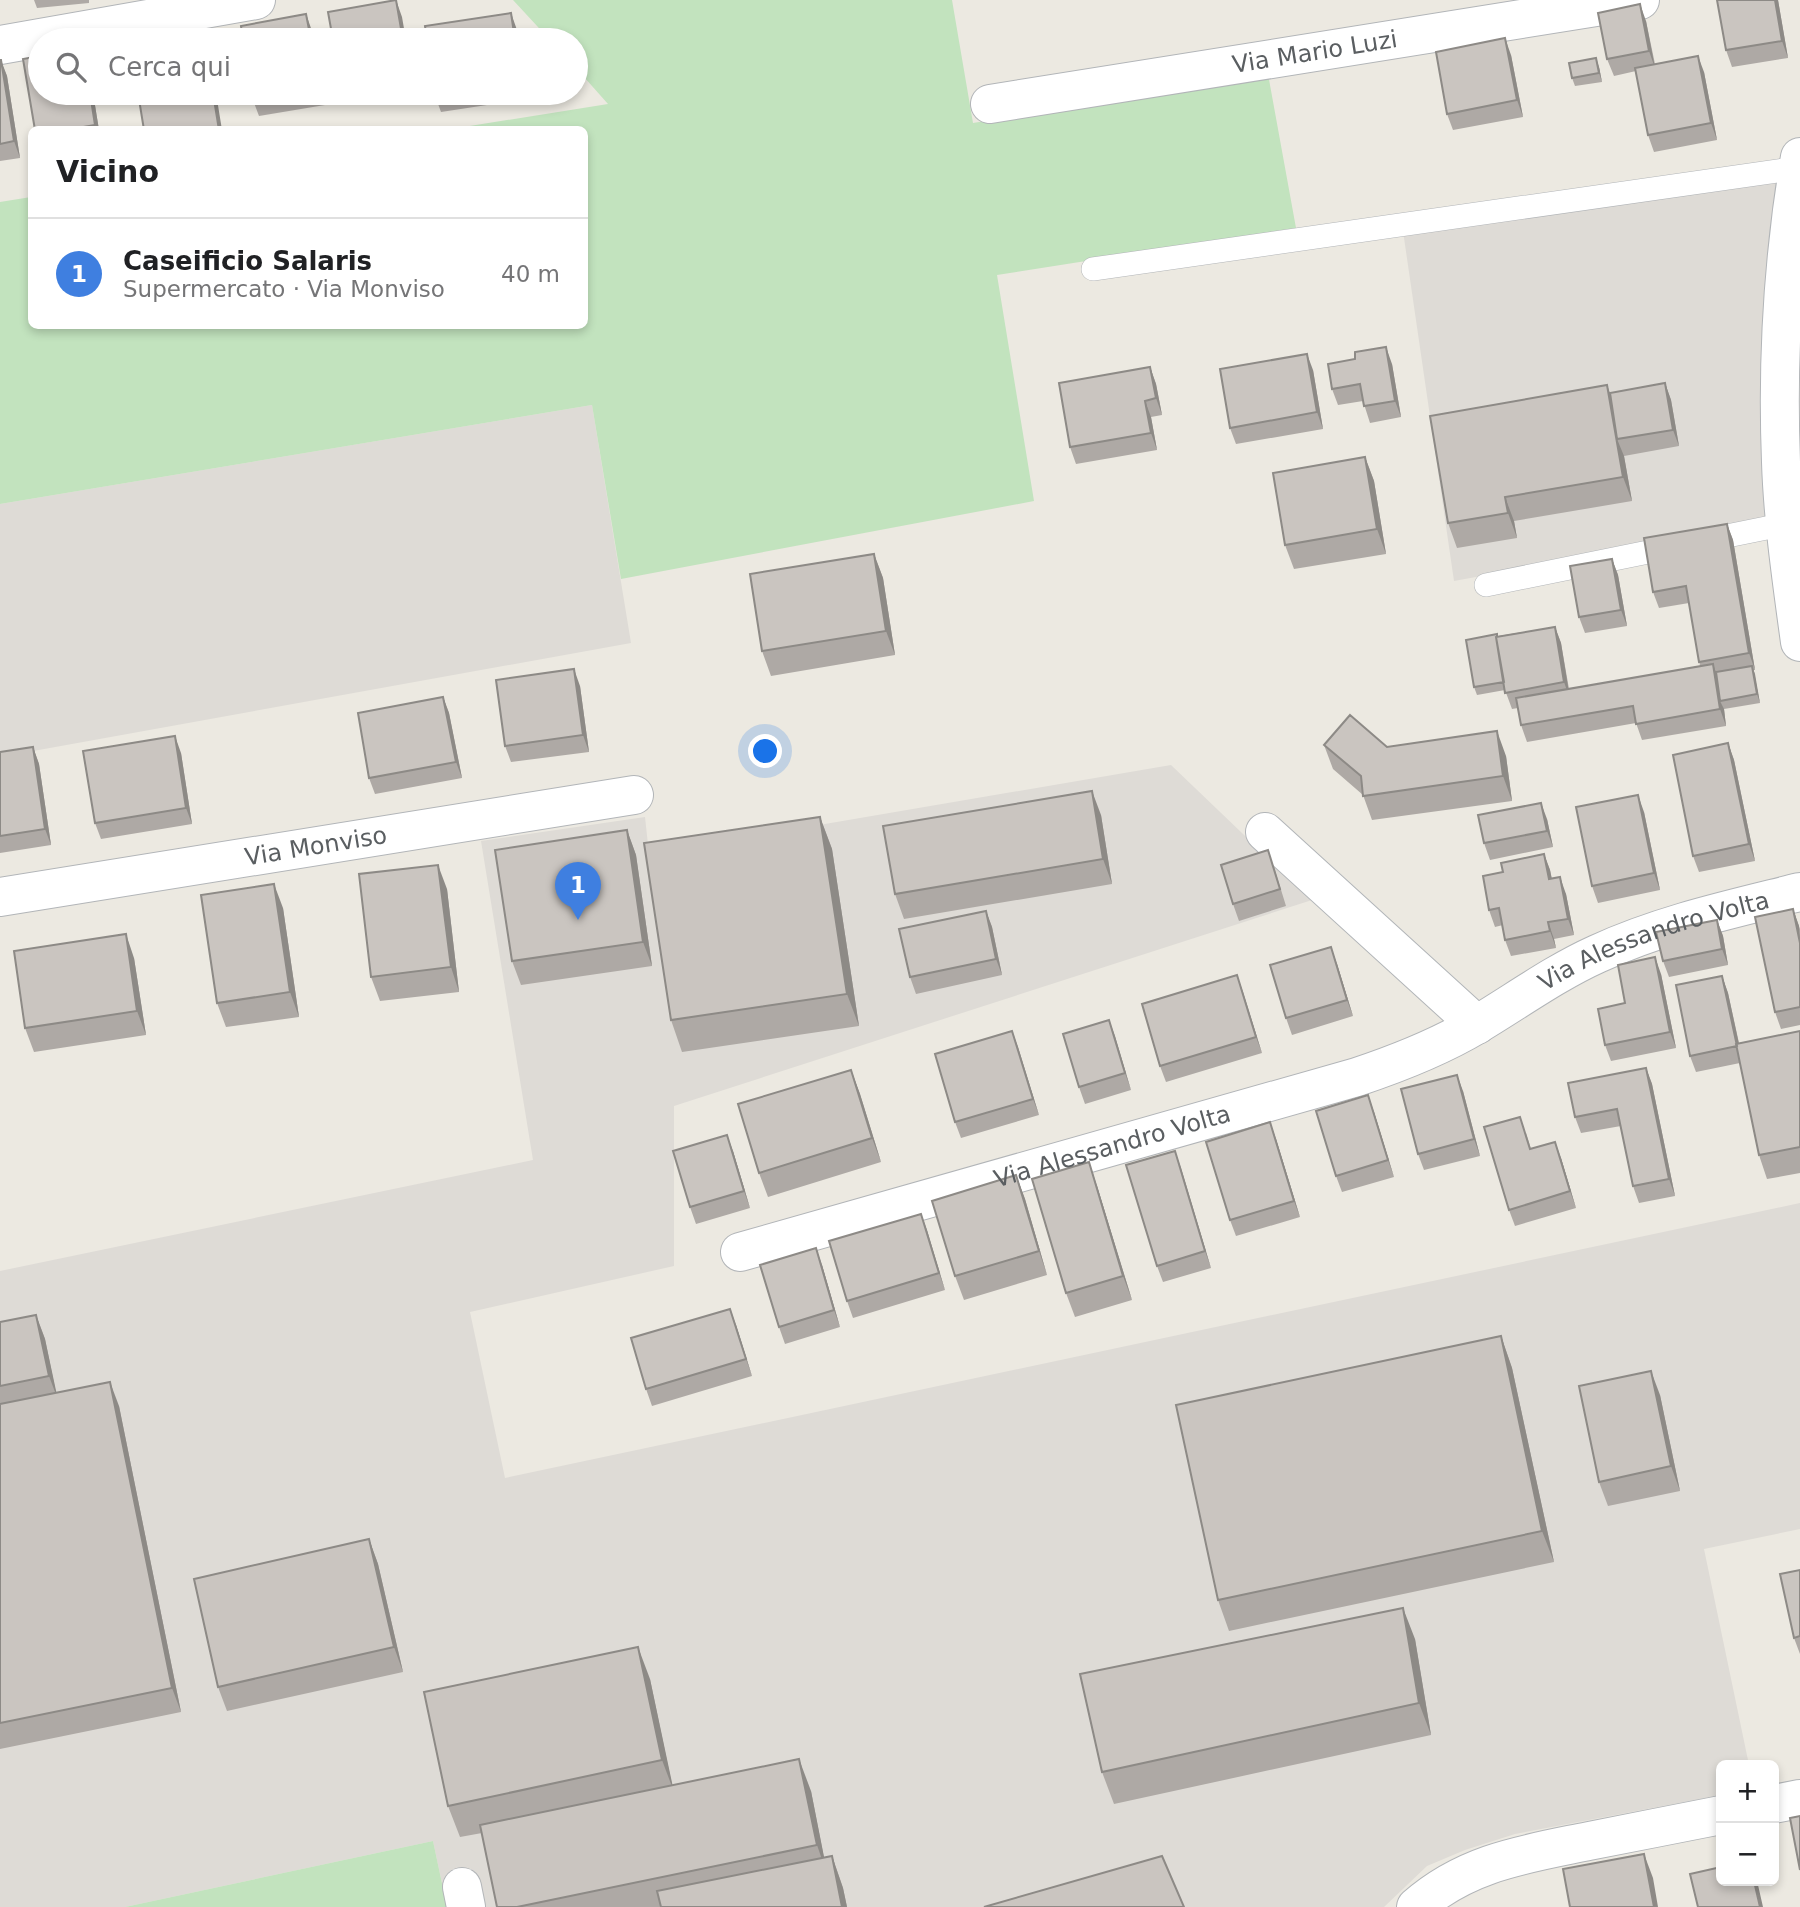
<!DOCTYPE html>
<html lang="it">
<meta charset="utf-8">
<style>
:root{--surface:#fff;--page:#f6f6f6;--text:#202124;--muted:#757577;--line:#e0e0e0;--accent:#b45309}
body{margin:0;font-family:"DejaVu Sans",sans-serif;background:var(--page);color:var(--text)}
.controls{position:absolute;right:21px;bottom:21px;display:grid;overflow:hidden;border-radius:10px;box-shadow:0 4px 10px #0003}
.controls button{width:63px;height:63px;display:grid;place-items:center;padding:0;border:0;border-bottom:2px solid var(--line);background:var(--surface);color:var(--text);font:35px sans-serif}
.you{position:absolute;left:766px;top:752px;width:24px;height:24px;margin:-18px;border:5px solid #fff;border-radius:50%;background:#1a73e8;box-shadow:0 0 0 10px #1a73e833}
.badge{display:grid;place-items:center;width:46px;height:46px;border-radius:50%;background:var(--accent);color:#fff;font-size:23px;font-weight:700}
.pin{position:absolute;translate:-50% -58px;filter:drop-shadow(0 2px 4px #0008)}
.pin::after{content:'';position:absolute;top:37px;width:24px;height:21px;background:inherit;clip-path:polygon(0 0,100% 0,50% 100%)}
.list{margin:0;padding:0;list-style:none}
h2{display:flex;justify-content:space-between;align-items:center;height:91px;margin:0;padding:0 28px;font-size:30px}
h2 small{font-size:23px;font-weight:400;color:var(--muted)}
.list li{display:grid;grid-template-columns:46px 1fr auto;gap:21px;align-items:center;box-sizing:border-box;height:112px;padding:0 28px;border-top:2px solid var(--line)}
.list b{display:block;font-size:26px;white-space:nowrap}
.list p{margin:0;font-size:23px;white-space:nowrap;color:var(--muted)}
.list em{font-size:23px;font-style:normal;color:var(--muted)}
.icon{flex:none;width:38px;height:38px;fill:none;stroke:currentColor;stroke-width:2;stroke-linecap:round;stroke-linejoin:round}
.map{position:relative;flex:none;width:1800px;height:1907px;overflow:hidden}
.search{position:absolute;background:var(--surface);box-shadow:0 4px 10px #0003;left:28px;top:28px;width:560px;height:77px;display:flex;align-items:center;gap:18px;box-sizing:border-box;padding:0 24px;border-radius:38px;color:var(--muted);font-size:26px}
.panel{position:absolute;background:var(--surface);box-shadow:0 4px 10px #0003;left:28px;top:126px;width:560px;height:203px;border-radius:10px}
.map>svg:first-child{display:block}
.industrial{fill:#dedbd6}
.green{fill:#c2e3be}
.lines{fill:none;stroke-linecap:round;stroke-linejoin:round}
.service-casing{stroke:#b2b5b8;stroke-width:24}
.minor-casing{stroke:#b2b5b8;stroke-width:40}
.service{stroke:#fff;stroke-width:23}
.minor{stroke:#fff;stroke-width:38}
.wall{fill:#aea9a5}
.shaded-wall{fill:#8d8a86}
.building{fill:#cac5c0;stroke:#8d8a86;stroke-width:2}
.labels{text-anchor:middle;stroke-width:7;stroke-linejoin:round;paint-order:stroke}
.street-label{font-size:24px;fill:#5a5e61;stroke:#fff}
</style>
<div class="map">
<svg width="1800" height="1907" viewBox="0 0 1800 1907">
<rect width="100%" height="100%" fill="#ece9e1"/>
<path class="industrial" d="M1792,175L1774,522L1454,581L1403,231Z
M592,405L631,643L0,757V504Z
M1171,765L1312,900L674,1106V1266L470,1312L505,1478L1800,1203V1529L1704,1549L1749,1765H1721V1795L1515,1834L1465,1850L1427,1866L1384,1907H447L433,1841L125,1907H0V1271L533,1160L481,841L645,817L649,854Z"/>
<path class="green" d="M513,0H952L973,123L1268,74L1296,228L997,275L1034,501L621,579L592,405L0,504V202L31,197L32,326H584V130L451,129L608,104L576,68V40H550Z
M433,1841L447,1907H125Z"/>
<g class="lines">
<defs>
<path id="service" d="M1093,269L1798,168
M1486,585L1786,524"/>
<g id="minor">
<path d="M0,45L256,0"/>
<path id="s1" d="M990,104L1640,0"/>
<path d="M1800,157C1783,258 1777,360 1781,462C1783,522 1792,583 1800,642"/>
<path d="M1265,832L1477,1025"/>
<path id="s2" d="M0,897L634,795"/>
<path id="s3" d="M740,1252L1357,1077C1399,1063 1440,1047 1478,1024C1518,1000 1555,973 1597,954C1662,924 1732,909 1800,892"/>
<path d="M1774,1804L1800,1799"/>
<path d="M462,1887L466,1907"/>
<path d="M1416,1907C1467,1862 1526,1854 1589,1841C1633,1832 1677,1824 1721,1815"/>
</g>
</defs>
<use href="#service" class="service-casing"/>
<use href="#minor" class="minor-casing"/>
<use href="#service" class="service"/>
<use href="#minor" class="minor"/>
</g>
<path class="wall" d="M34,0H89V3L37,8Z
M1778,0L1788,58L1732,67L1726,50Z
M1646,21L1655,64L1704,72L1717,140L1654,152L1648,135L1636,71L1614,76L1607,59Z
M1511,55L1523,117L1453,130L1447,114Z
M0,60L7,76L20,158L0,161Z
M1599,67L1602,82L1575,86L1572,78Z
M40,93H93L99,130H35Z
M252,93H323L325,105L259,116L253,100Z
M344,93H382L346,99Z
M434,93H526L527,99L441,112Z
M1355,359L1392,364L1401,417L1370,423L1363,401L1338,405L1332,389Z
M1150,367L1156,384L1162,415L1151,417L1157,450L1076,464L1070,447Z
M1313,370L1323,429L1236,444L1230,428Z
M1665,383L1671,400L1679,446L1624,456L1632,501L1514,521L1517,538L1457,548L1448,523L1610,393Z
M1365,457L1374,481L1386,554L1294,569L1285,545Z
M1727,524L1733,540L1755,670H1753L1760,703L1724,709L1726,726L1642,740L1636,723L1527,742L1521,725L1518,708L1512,709L1505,690L1477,695L1474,687L1498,636L1555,627L1561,643L1569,689L1700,666L1689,603L1659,608L1653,592Z
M874,554L883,578L895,655L771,676L762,651Z
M1612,559L1618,575L1627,626L1585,633L1579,617Z
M580,686L589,752L511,762L505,746Z
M443,697L449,713L462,778L375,794L369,778Z
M1728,743L1734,760L1755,861L1699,872L1693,856Z
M1324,745L1387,747L1506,756L1512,801L1372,820L1363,795L1333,769Z
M33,747L39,764L51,845L0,853V752Z
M181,753L192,824L101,839L95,823Z
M1644,812L1660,890L1598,903L1592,886Z
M1101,815L1112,884L904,919L895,894Z
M820,817L832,849L859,1026L682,1052L671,1020Z
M1547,819L1553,847L1490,860L1484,843Z
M627,830L636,855L652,966L521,985L512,961Z
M1544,854L1550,870L1552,879L1566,894L1574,935L1554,939L1556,948L1511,956L1505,940L1503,925L1495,927L1489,910L1503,872Z
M1274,867L1286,906L1239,921L1233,904Z
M447,889L459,992L380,1001L371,977Z
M283,908L299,1017L226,1027L217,1003Z
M1793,909L1800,929V1025L1781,1029L1775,1012Z
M986,911L992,927L1002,975L916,994L910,977Z
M1717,920L1723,936L1728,965L1669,977L1663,961Z
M134,958L146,1035L34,1052L25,1028Z
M1337,964L1353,1016L1292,1035L1286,1018Z
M1661,974L1676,1048L1611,1061L1605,1045L1625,1003Z
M1237,975L1262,1053L1166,1082L1160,1066Z
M1722,976L1728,993L1739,1043L1800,1031V1173L1767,1179L1759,1155L1740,1063L1696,1072L1690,1056Z
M1109,1020L1131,1090L1085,1104L1079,1087Z
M1012,1031L1039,1115L961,1138L955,1122Z
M1646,1068L1652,1084L1675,1196L1639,1203L1633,1186L1621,1126L1581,1133L1575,1117Z
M851,1070L860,1094L881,1162L768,1197L759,1173Z
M1463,1091L1480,1156L1424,1170L1418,1154Z
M1374,1112L1394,1177L1342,1192L1336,1176Z
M1526,1133L1531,1149L1561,1158L1576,1208L1515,1226L1509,1210Z
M1276,1139L1300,1217L1236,1236L1230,1220Z
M733,1151L750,1208L696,1224L690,1207Z
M1175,1151L1211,1268L1163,1282L1157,1266Z
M1016,1175L1025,1199L1047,1275L964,1300L955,1276Z
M1097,1186L1132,1300L1075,1317L1066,1293Z
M921,1214L945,1290L853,1318L847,1301Z
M822,1265L840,1327L785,1344L779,1327Z
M36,1315L45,1339L56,1393L119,1406L181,1712L0,1749V1322Z
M736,1325L752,1376L652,1406L646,1389Z
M1501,1336L1512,1368L1554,1562L1229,1631L1218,1600Z
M1660,1395L1680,1491L1608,1506L1599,1482Z
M369,1539L378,1564L403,1672L227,1711L218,1687Z
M1800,1570V1654L1794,1638Z
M1415,1639L1431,1735L1114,1804L1102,1772Z
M650,1679L672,1785L811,1791L824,1858L832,1856L843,1888L847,1907H497L482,1833L460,1837L448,1806Z"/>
<path class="shaded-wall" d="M396,0L402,17L406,40H403Z
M1775,0H1778L1788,58L1782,41Z
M1640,4L1646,21L1655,68L1649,51Z
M511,13L517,30L518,40H515Z
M306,14L312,31L314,40H311Z
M1505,38L1511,55L1523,117L1517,100Z
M1698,56L1704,72L1717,140L1711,123Z
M1596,58L1599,67L1602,82L1599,73Z
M1,60L7,76L20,158L14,141Z
M90,93H93L99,130H97L95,125Z
M213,93H216L222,130H219Z
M1386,347L1392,364L1401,417L1395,401Z
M1307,354L1313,370L1323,429L1317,412Z
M1150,367L1156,384L1162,415L1156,398Z
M1665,383L1671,400L1679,446L1673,430Z
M1607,385L1616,410L1617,439L1624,456L1632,501L1623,477Z
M1145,401L1151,417L1157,450L1151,433Z
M1365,457L1374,481L1386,554L1377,529Z
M1505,497L1514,521L1517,538L1508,513Z
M1727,524L1733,540L1755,670L1749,653Z
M874,554L883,578L895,655L886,631Z
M1612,559L1618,575L1627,626L1621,610Z
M1555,627L1561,643L1570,699L1564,682Z
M1713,664L1719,681L1720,701L1724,709L1726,726L1720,709Z
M1752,666L1755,674L1760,703L1757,694Z
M574,669L580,686L589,752L583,735Z
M443,697L449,713L462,778L456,762Z
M1497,731L1506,756L1512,801L1503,776Z
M175,736L181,753L192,824L186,808Z
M1728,743L1734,760L1755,861L1749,844Z
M33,747L39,764L51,845L45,829Z
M1092,791L1101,815L1112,884L1103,859Z
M1638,795L1644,812L1660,890L1654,873Z
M1541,803L1547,819L1553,847L1547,831Z
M820,817L832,849L859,1026L847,994Z
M627,830L636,855L652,966L643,942Z
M1544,854L1550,870L1555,896L1549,879Z
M438,865L447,889L459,992L451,967Z
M1560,877L1566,894L1574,935L1568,919Z
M274,884L283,908L299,1017L290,992Z
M1793,909L1799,926L1800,943Z
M986,911L992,927L1002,975L996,959Z
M1717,920L1723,936L1728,965L1722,949Z
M1548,922L1554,939L1556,948L1550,931Z
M126,934L134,958L146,1035L137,1011Z
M1331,947L1337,964L1353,1016L1347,1000Z
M1655,957L1661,974L1676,1048L1670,1032Z
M1237,975L1243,992L1262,1053L1256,1037Z
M1722,976L1728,993L1743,1063L1737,1046Z
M1109,1020L1115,1036L1131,1090L1125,1073Z
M1012,1031L1018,1047L1039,1115L1033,1099Z
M1646,1068L1652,1084L1675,1196L1669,1179Z
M851,1070L860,1094L881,1162L872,1138Z
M1457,1075L1463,1091L1480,1156L1474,1139Z
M1368,1095L1374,1112L1394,1177L1388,1160Z
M1270,1122L1276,1139L1300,1217L1294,1201Z
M727,1135L733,1151L750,1208L744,1191Z
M1555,1142L1561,1158L1576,1208L1570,1191Z
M1175,1151L1181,1168L1211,1268L1205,1251Z
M1089,1162L1097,1186L1132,1300L1123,1276Z
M1016,1175L1025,1199L1047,1275L1039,1251Z
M921,1214L927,1230L945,1290L939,1273Z
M816,1248L822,1265L840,1327L834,1310Z
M730,1309L736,1325L752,1376L746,1359Z
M36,1315L45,1339L58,1400L49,1376Z
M1501,1336L1512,1368L1554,1562L1542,1531Z
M1651,1371L1660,1395L1680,1491L1671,1466Z
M110,1382L119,1406L181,1712L172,1688Z
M369,1539L378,1564L403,1672L394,1647Z
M1403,1608L1415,1639L1431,1735L1419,1703Z
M638,1647L650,1679L674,1792L662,1760Z
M799,1759L811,1791L828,1877L817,1845Z
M1644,1854L1653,1878L1658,1907H1654Z
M832,1856L843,1888L847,1907H842Z
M1754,1881H1757L1758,1885L1763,1907H1760Z"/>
<path class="building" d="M396,0L403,40H333L328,12Z
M1717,0H1775L1782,41L1726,50Z
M1640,4L1649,51L1607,59L1598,13Z
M511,13L515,40H427L425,26Z
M306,14L311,40H243L241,26Z
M1505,38L1517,100L1447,114L1436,52Z
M40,56V93H90L95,125L66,130H35L23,59Z
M1698,56L1711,123L1648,135L1635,68Z
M1596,58L1599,73L1572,78L1569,63Z
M0,60H1L14,141L0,144Z
M138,93H213L219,130H144Z
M252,93H294L253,100Z
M434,93H453L435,95Z
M1386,347L1395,401L1364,406L1360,384L1332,389L1328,364L1355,359V352Z
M1307,354L1317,412L1230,428L1220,369Z
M1150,367L1156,398L1145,401L1151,433L1070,447L1059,383Z
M1665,383L1673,430L1617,439L1610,393Z
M1607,385L1623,477L1505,497L1508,513L1448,523L1430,416Z
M1365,457L1377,529L1285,545L1273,473Z
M1727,524L1749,653L1699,662L1686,586L1653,592L1644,538Z
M874,554L886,631L762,651L750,574Z
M1612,559L1621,610L1579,617L1570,566Z
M1555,627L1564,682L1505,693L1496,637Z
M1497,634V636L1496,637L1504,682L1474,687L1466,640Z
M1713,664L1720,709L1636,724L1633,706L1521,725L1516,698Z
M1752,666L1757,694L1720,701L1716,672Z
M574,669L583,735L505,746L496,680Z
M443,697L456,762L369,778L358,713Z
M1350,715L1387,747L1497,731L1503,776L1363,796L1361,776L1324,745Z
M175,736L186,808L95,823L83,751Z
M1728,743L1749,844L1693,856L1673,755Z
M33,747L45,829L0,836V752Z
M1092,791L1103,859L895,894L883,826Z
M1638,795L1654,873L1592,886L1576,807Z
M1541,803L1547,831L1484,843L1478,815Z
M820,817L847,994L671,1020L644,843Z
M627,830L643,942L512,961L495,850Z
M1268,850L1280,889L1233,904L1221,865Z
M1544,854L1549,879L1560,877L1568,919L1548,922L1550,931L1505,940L1499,908L1489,910L1483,876L1503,872L1501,863Z
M438,865L451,967L371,977L359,874Z
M274,884L290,992L217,1003L201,895Z
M1793,909L1800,943V1007L1775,1012L1755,917Z
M986,911L996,959L910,977L899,929Z
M1717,920L1722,949L1663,961L1656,932Z
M126,934L137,1011L25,1028L14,951Z
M1331,947L1347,1000L1286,1018L1270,965Z
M1655,957L1670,1032L1605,1045L1598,1009L1625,1003L1618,965Z
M1237,975L1256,1037L1160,1066L1142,1004Z
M1722,976L1737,1046L1690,1056L1676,985Z
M1109,1020L1125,1073L1079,1087L1063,1034Z
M1012,1031L1033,1099L955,1122L935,1054Z
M1800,1031V1147L1759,1155L1736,1044Z
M1646,1068L1669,1179L1633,1186L1617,1109L1575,1117L1568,1083Z
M851,1070L872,1138L759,1173L738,1104Z
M1457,1075L1474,1139L1418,1154L1401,1089Z
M1368,1095L1388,1160L1336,1176L1316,1111Z
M1520,1117L1530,1149L1555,1142L1570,1191L1509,1210L1484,1127Z
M1270,1122L1294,1201L1230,1220L1206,1142Z
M727,1135L744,1191L690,1207L673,1151Z
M1175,1151L1205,1251L1157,1266L1126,1165Z
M1089,1162L1123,1276L1066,1293L1032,1179Z
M1016,1175L1039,1251L955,1276L932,1201Z
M921,1214L939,1273L847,1301L829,1241Z
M816,1248L834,1310L779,1327L760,1265Z
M730,1309L746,1359L646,1389L631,1338Z
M36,1315L49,1376L0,1386V1322Z
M1501,1336L1542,1531L1218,1600L1176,1405Z
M1651,1371L1671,1466L1599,1482L1579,1386Z
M110,1382L172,1688L0,1723V1404Z
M369,1539L394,1647L218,1687L194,1579Z
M1800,1570V1636L1794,1638L1780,1574Z
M1403,1608L1419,1703L1102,1772L1080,1674Z
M638,1647L662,1760L448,1806L424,1692Z
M799,1759L817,1845L517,1907H497L480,1825Z
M1800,1816V1870L1790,1818Z
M1644,1854L1654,1907H1570L1563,1869Z
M832,1856L842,1907H661L657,1891Z
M1162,1856L1184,1907H984Z
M1721,1867V1881H1754L1760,1907H1698L1690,1874Z"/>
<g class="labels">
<g class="street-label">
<text dy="8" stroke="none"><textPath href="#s1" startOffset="329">Via Mario Luzi</textPath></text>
<text dy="8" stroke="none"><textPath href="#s2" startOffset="320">Via Monviso</textPath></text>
<text dy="8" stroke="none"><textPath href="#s3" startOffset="970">Via Alessandro Volta</textPath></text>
<text dy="8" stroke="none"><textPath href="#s3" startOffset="387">Via Alessandro Volta</textPath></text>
</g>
</g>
</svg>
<div class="controls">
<button>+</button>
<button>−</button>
</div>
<div class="you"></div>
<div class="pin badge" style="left:578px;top:920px;background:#3f7fe0">1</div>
<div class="search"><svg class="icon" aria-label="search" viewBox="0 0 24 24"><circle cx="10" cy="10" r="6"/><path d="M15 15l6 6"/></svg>Cerca qui</div>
<section class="panel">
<h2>Vicino<small></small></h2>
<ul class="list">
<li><span class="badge" style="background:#3f7fe0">1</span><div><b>Caseificio Salaris</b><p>Supermercato · Via Monviso</p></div><em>40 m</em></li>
</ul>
</section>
</div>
